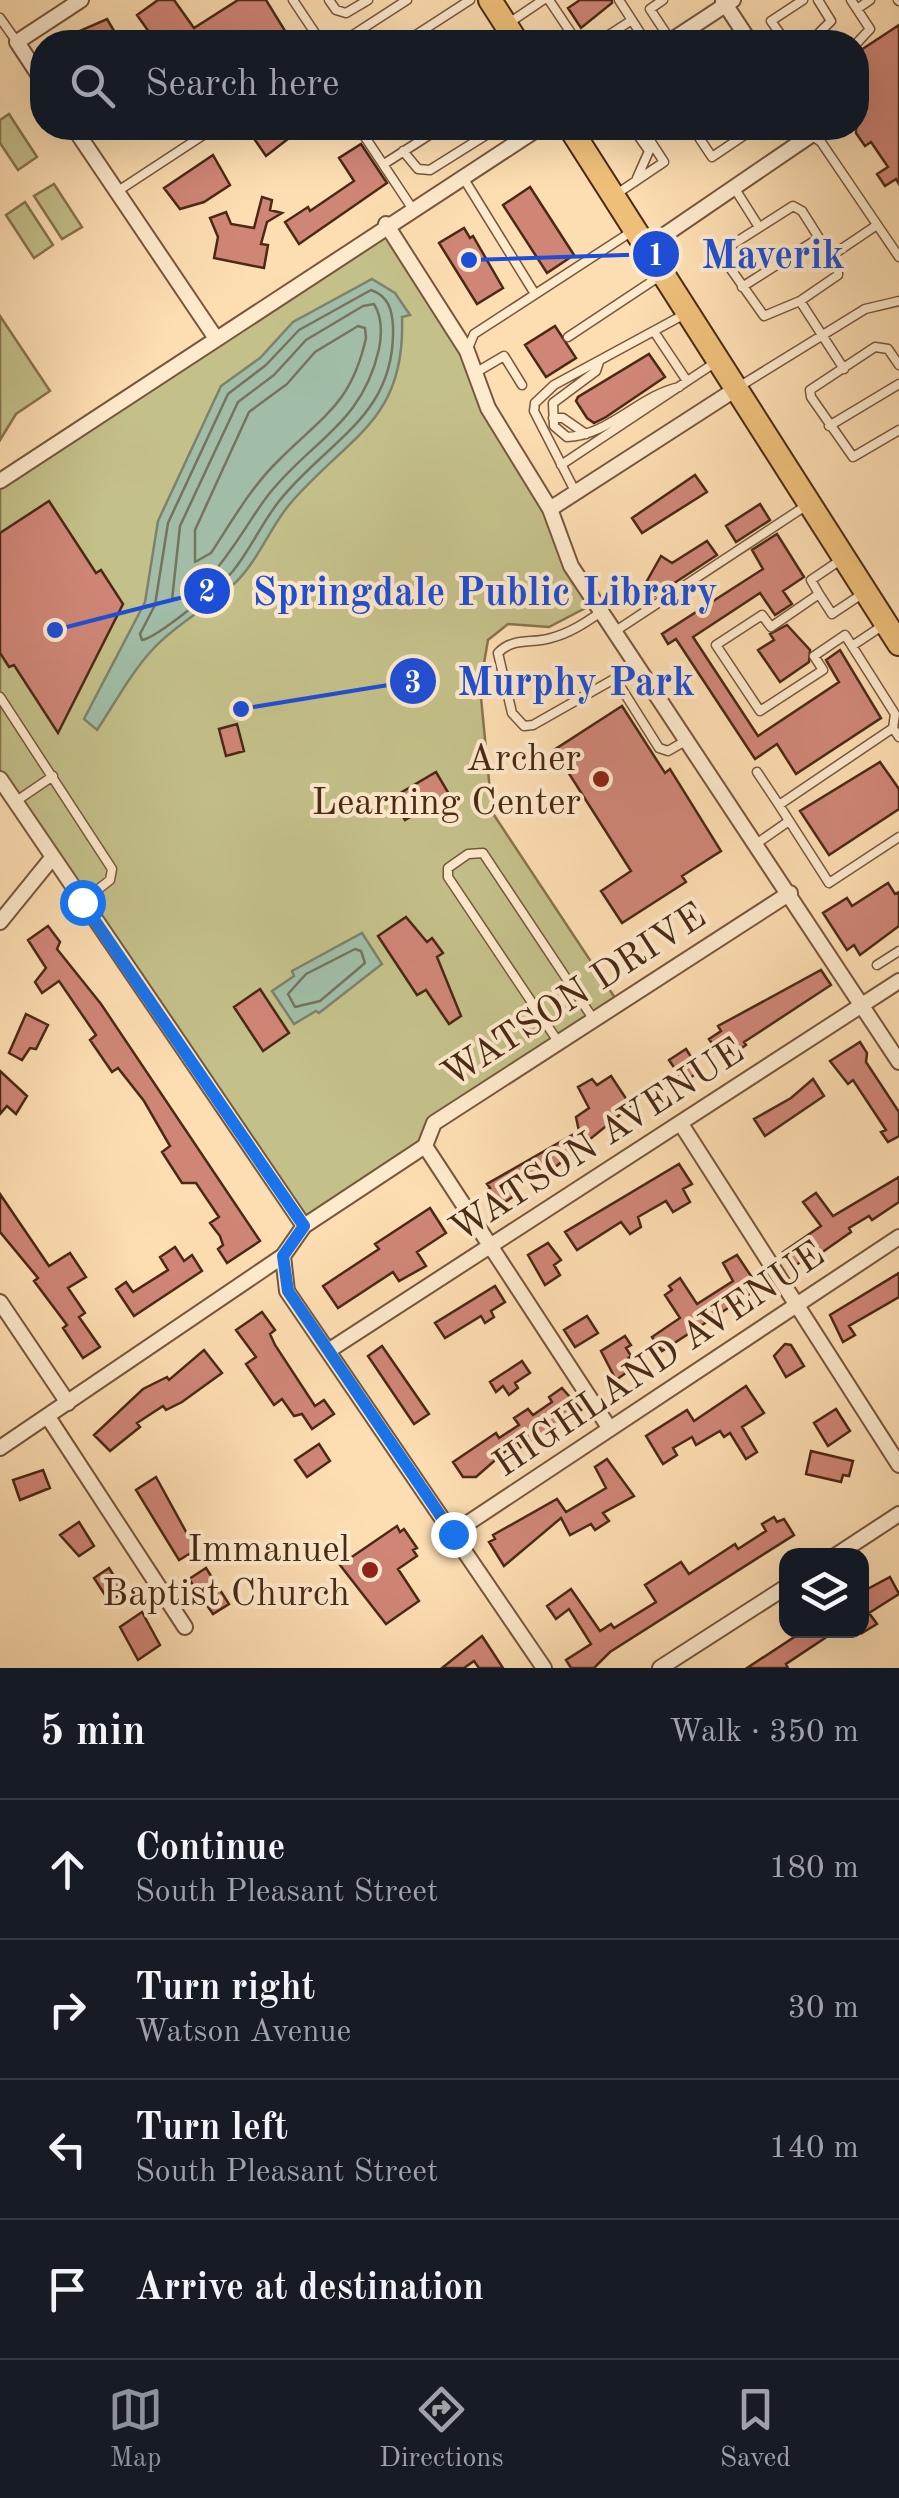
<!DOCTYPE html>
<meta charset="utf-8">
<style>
:root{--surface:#171b24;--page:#20242c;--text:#f1f3f6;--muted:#9ea1a6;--line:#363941;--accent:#8c9099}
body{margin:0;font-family:"Old Standard TT",serif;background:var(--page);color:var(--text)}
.controls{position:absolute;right:30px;bottom:30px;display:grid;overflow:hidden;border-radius:20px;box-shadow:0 10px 40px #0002}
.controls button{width:90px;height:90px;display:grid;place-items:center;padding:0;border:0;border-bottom:2px solid var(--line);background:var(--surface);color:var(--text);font:50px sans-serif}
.stop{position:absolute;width:30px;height:30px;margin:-22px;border:8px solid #1a73e8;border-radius:50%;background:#fff}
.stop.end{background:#1a73e8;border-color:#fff;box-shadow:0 2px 10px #0008}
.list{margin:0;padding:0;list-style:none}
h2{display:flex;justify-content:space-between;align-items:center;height:130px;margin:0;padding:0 40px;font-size:42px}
h2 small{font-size:32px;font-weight:400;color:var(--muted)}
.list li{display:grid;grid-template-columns:65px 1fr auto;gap:30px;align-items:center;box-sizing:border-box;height:140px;padding:0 40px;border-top:2px solid var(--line)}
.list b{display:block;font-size:38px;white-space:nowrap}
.list p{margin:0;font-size:32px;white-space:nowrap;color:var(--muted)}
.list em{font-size:32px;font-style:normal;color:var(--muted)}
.icon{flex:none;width:55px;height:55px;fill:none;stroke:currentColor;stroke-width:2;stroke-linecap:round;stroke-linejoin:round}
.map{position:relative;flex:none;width:899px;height:1668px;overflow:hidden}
.search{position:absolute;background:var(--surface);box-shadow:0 10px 40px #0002;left:30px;right:30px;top:30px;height:110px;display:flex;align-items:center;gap:25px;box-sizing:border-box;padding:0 35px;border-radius:40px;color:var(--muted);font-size:38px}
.sheet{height:690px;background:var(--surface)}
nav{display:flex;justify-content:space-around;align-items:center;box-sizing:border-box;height:140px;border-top:2px solid var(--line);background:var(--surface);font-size:28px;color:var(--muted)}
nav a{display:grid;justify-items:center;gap:5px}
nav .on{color:var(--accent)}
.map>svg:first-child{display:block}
.green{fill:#c4c089;stroke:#87744f;stroke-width:2.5}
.water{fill:#a1bda7;stroke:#7e826d;stroke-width:2.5}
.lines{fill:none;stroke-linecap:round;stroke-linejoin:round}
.shore{stroke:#76735e;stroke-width:2.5}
.building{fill:#d08677;stroke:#4a2915;stroke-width:2.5}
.lane-casing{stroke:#77563c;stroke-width:11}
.street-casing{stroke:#77563c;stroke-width:18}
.primary-casing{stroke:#4a2915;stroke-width:26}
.lane{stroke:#feeacd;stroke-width:8}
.street{stroke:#feeacd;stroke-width:14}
.primary{stroke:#eebf79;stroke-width:22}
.route{stroke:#1a73e8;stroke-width:12}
.poi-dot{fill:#8f2418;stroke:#feeacd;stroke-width:4}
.labels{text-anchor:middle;stroke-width:8;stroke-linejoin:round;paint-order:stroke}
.poi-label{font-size:38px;fill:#4a2915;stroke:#feeacd;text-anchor:end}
.street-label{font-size:38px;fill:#4a2915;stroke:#feeacd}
.leader{fill:none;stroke:#1d4ed8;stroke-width:4}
.callout-dot{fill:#1d4ed8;stroke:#feeacd;stroke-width:4}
.mark-label{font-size:30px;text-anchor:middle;font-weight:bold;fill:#fff}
.callout-label{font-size:40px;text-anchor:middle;font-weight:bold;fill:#1d4ed8;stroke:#feeacd;stroke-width:8;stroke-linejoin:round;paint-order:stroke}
</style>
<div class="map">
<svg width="899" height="1668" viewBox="0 0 899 1668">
<rect width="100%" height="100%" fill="#fddeb2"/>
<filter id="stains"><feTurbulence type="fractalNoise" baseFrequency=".002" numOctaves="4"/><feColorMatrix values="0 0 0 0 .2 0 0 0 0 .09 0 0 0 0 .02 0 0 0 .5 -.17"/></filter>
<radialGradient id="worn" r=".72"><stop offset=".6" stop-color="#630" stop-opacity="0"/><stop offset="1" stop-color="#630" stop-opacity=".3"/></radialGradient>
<path class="green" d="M9,114L37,157L18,170L0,143V120Z
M54,184L82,227L62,239L34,196Z
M25,202L53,245L34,258L6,215Z
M386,224L456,332L595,603L549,627L508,624L488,640L480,687L492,812L619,1004L434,1123L425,1146L304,1226L0,779V481Z
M0,316L50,391L16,414L0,440Z"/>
<path class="water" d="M372,279L395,293L410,315L402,317C406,423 346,437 289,505C270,528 258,560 237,581C212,606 178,622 154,648C132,671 115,703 97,730L84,719L145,602L158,521L221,386L260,358L293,322Z
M362,933L382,964L319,1013L316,1011L294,1024L272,991L294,976L292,971Z"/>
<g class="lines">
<path class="shore" d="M371,290C388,296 392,309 393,326C396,416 328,440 280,500C262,522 251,549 233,571C221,585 157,638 142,640L140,634L155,605L168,523L228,394L266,365L299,330Z
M374,304C382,317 382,334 379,349C362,424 313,439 269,494C245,524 212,594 172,600L180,526L238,402L274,375L306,340L363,306Z
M358,326L365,328L366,338C351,404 324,415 279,460C251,487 232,521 211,553L195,562V530L249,412L287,384L315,352Z
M355,949L361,951L365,963L320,1001L295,1007L288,994L306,974Z"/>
</g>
<path class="building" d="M158,0H174L194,28L238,0H266L287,34L274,42H156L137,15Z
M580,0H612V3L581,28L568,8Z
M107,19L114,31L98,42H81L75,33Z
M899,25V184L896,179L885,186L877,174L888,167L871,142L865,146L856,133V72L861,50Z
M271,128H288L293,135L266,156L255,140Z
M361,144L387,183L299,244L285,222L308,207L310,211L354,181L339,158Z
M213,155L230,185L204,202L180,209L164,188Z
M530,187L574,255L547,273L503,205Z
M262,197L272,200L270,210L282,213L267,222L261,244L268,245L264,268L214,258L218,237L210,218L226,212L231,224L254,228Z
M464,228L470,238L473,236L503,288L477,304L439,243Z
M555,326L576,358L546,377L525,345Z
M649,354L665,377L606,417L594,423L587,418L576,401L578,397Z
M695,475L707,492L642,533L632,518Z
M49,501L96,573L101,570L123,604L58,733L14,665L9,667L0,653V533Z
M760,504L770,520L736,542L726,526Z
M777,534L804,577L783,591L792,604L775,615L760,593L693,637L758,736L839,682L826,660L840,650L881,718L796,774L777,744L755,759L676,639L668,644L662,634L763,569L752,550Z
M707,541L717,555L650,599L643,588L661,556L672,563Z
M787,625L810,650L809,662L780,682L758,650L774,640L770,634Z
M622,706L665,773L670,769L721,851L682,876L686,882L622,923L601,891L631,871L554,750Z
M237,724L244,751L226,756L219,729Z
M880,762L899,789V809L829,855L800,811Z
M436,772L449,794L405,820L392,798Z
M888,883L895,894L899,892V926L860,955L854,945L847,950L823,913L847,898L852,906Z
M406,917L427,942L432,938L443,953L437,957L461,1016L449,1024L426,990L417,995L378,936Z
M48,926L60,942L57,949L101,1004L260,1241L227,1263L218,1249L223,1245L220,1236L210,1223L219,1217L196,1183H182L162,1152L170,1146L144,1101L118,1068L112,1072L90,1040L96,1035L59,981L42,993L35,982L46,968L28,940Z
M821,970L831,985L744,1042L746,1045L724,1061L709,1039L721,1031L718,1026Z
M260,989L289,1033L263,1051L234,1007Z
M26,1014L48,1025L36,1049L30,1048L22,1060L9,1053Z
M860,1042L867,1053L866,1062L899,1112V1136L888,1142L881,1132L886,1130L853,1080L848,1084L830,1061Z
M686,1049L700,1071L684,1082L669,1060Z
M0,1071L27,1096L16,1114L7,1106L0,1114Z
M611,1076L631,1106L538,1181H530L526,1175L508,1188L514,1196L496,1208L485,1192L490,1188L487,1184L579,1131L576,1117L589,1108L578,1087L592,1079L597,1085Z
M813,1079L824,1096L765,1136L754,1119L791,1098Z
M679,1164L692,1184L683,1189L690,1202L673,1212L666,1201L638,1217L641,1227L630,1234L621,1222L577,1250L565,1232Z
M899,1177V1202L872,1220L869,1216L849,1228L851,1232L804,1265L802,1261L793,1267L783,1252L821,1226L803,1202L816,1193L833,1216Z
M0,1194L49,1266L70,1253L86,1277L68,1288L85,1313L79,1317L100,1347L83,1358L63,1328L67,1325L34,1281L38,1278L0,1232Z
M430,1208L446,1233L417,1252L426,1266L399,1281L393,1272L338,1308L323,1286L379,1249L375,1244Z
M548,1243L561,1260L554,1265L560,1275L545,1285L528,1255Z
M175,1247L184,1261L192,1255L202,1271L134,1316L116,1289L126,1282L133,1292L168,1270L160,1257Z
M737,1255L759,1288L662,1351L652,1337L680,1318L665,1295L672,1290L669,1286L680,1278L697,1304L733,1281L723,1263Z
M899,1273V1297L849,1326L855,1335L843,1342L830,1315Z
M495,1286L505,1302L491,1311L494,1317L485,1323L481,1316L445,1338L435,1323Z
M262,1312L275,1330L270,1334L275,1345L315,1406L324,1400L334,1414L312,1429L302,1414L294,1416L282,1399L274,1405L246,1364L256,1357L236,1330Z
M587,1316L598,1333L575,1347L564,1330Z
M625,1336L631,1345L626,1348L631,1356L627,1359L633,1368L616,1380L601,1351Z
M785,1344L791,1345L804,1366L786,1377L774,1356Z
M382,1346L429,1414L414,1424L368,1356Z
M204,1350L222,1373L182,1402L166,1410L163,1406L137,1423L140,1427L110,1451L94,1435L143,1389L167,1377L169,1380Z
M522,1361L530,1373L515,1383L518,1388L509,1395L503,1386L496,1392L490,1382Z
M746,1386L764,1413L742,1427L757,1452L746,1459L730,1433L724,1437L720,1431L696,1445L692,1437L673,1448L677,1455L663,1464L646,1436L687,1410L694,1421Z
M562,1388L581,1410L521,1447L517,1441L476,1477H463L453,1462L496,1433L499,1438L519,1425L514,1418L528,1409L533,1415L552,1402L549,1397Z
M836,1409L850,1431L828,1446L814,1423Z
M319,1444L330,1461L307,1477L295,1460Z
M811,1451L853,1461L849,1476L843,1475L841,1482L806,1474Z
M607,1459L634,1496L603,1513L609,1521L595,1530L591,1524L570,1535L561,1518L504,1566L489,1542L495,1539L493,1535L557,1499L566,1512L606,1488L595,1467Z
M43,1470L50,1488L20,1500L13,1480Z
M156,1477L196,1550L179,1560L136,1490Z
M774,1517L777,1522L784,1519L794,1535L610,1652L594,1668H571L566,1660L591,1644L569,1609L556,1619L547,1606L571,1589L600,1631L611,1624L614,1628L656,1602L645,1585L681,1562L689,1574L735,1544L738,1549L766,1531L762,1524Z
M79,1522L94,1546L79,1556L60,1535Z
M397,1526L400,1532L404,1529L417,1548L413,1550L417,1556L398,1569L419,1601L386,1624L340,1565Z
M109,1568L124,1592L109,1601L94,1578Z
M206,1568L229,1604L213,1614L189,1579Z
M890,1577L899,1594L869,1613L877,1624L862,1633V1592Z
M142,1612L160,1645L138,1660L120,1627Z
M805,1630H837L786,1664L788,1668H747Z
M482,1636L503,1668H479L474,1661L464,1668H442Z"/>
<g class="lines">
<defs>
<path id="lane" d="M293,0L321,42
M329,0L336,10L346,13L368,0
M549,0L577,42
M619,0L646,42
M663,0L650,9L671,41
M851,0L870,29L856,44
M898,0L899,1
M857,9L870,0
M0,18L17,42
M509,23L543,0
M342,42L407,0
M405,42L470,0
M598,42L632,20
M786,42L771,21L803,0
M810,42L831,21L818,0
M359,128L412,208
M633,128L649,151L637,178
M698,128L694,130L712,157L755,128
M811,135L821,142L899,257
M403,151L418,169L430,170L497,128
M384,164L440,128
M464,179L535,294
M735,189L759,227
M118,191L214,128
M618,193L664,162L642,128
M831,256L877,225
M742,287L819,238
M800,301L764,316L723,258L730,246L793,206L802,211L838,268V275L800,301L844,369
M655,333L687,381
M568,337L660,276
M467,351L474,334L631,232
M599,362L596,371L553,403L554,426L567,437C608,436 639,396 679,387
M899,365L888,349L875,347L810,390L811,397L853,457L899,430
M475,373L504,356L522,385
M737,388L865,309L899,301
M553,418H563L586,434
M829,426L899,384
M561,465L716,362
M576,493L534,411L535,403L554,385L685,314
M819,594L811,580L839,561
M601,612C585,623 570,633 551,638C532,644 513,637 498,653L512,713L524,726L533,725L637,666
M885,624L852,646L895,714L893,728L899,737
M614,632L807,505
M852,646L845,635L814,656L823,670L760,711L716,645L762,615L771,627L819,594L832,614L862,594
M615,678L659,748L668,751L687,740
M0,697L112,869L110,880L82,902
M893,728L779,805L829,883L899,837
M757,772L779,805
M15,802L53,776
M756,844L789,821
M877,965L899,951
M559,1043L448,877V868L468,854L483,853L594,1020"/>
<path id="street" d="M723,1L750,42
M669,42L733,0
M42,80L17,42L81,0
M74,128L215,337
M386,224L467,351L488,408L550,509L571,566L899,1062
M647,247L811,135L806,128
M0,481L539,128
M550,509L736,389
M0,779L304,1226
M0,922L52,858
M681,1124L899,1465
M425,1146L610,1429
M283,1256L287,1291L544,1668
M0,1302L68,1403
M328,1351L899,981
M48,1417L185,1627
M0,1448L283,1256L304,1226L425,1146L434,1123L790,893
M453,1533L899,1237
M835,1556L899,1514
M660,1668L786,1587"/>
<path id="primary" d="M490,0L517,42
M570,128L899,644"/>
</defs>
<use href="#lane" class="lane-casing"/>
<use href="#street" class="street-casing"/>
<use href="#primary" class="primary-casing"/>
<use href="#lane" class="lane"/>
<use href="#street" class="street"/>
<use href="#primary" class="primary"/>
</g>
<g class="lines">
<path class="route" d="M82,902L304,1226L283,1256L288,1291L453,1534"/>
</g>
<g class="poi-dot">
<circle cx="601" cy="779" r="10"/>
<circle cx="370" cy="1570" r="10"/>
</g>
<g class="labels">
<g class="poi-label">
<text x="581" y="770">Archer<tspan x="581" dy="44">Learning Center</tspan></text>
<text x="350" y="1561">Immanuel<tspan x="350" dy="44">Baptist Church</tspan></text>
</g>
<g class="street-label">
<text transform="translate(573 994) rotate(-33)" y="13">WATSON DRIVE</text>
<text transform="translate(596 1139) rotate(-33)" y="13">WATSON AVENUE</text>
<text transform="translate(658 1358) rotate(-34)" y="13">HIGHLAND AVENUE</text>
</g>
</g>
<path class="leader" d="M469 260L656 254M55 630L207 591M241 709L413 681"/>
<g class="callout-dot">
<circle cx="469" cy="260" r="10"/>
<circle cx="55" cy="630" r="10"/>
<circle cx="241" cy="709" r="10"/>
<circle cx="656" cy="254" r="25"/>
<circle cx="207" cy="591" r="25"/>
<circle cx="413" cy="681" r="25"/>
</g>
<g class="mark-label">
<text x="656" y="265">1</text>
<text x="207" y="601">2</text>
<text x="413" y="692">3</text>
</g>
<g class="callout-label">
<text x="773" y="268">Maverik</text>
<text x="485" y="605">Springdale Public Library</text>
<text x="576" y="695">Murphy Park</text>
</g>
<rect width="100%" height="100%" filter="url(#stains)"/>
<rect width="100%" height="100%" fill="url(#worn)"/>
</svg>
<div class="controls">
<button><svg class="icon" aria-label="layers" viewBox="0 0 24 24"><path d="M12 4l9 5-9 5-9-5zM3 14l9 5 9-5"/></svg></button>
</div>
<div class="stop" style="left:82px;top:902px"></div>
<div class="stop end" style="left:453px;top:1534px"></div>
<div class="search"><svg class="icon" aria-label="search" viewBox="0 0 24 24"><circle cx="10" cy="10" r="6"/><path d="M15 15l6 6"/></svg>Search here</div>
</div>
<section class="sheet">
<h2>5 min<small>Walk · 350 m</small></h2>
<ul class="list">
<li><svg class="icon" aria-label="ahead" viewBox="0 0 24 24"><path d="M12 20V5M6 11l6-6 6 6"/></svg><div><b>Continue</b><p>South Pleasant Street</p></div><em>180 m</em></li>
<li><svg class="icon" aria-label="right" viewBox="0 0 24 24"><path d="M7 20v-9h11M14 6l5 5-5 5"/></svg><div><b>Turn right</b><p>Watson Avenue</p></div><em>30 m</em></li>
<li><svg class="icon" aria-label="left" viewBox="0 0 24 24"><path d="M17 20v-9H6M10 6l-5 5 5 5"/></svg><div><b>Turn left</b><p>South Pleasant Street</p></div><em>140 m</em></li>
<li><svg class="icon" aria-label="arrive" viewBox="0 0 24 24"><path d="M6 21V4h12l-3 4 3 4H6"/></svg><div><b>Arrive at destination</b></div></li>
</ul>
</section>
<nav>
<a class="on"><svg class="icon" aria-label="map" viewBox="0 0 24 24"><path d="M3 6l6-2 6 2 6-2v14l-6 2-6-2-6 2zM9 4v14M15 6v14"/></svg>Map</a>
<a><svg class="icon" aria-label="directions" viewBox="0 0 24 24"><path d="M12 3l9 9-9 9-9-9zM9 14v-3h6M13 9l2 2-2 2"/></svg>Directions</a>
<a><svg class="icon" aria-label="saved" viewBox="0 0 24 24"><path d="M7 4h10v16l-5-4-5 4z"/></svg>Saved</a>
</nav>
